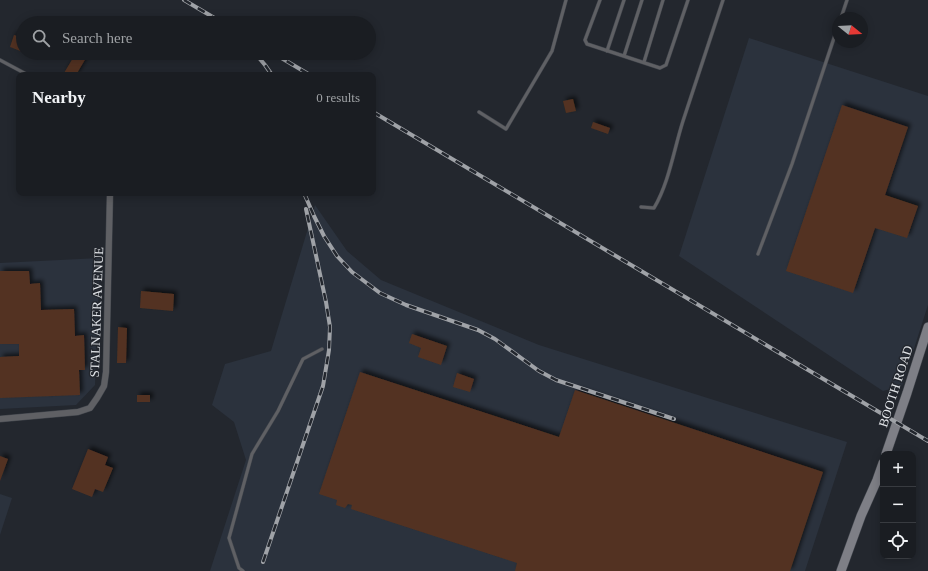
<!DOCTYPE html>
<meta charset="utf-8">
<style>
:root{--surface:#1a1d22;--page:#23262a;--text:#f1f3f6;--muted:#9fa2a5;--line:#383b40}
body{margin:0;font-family:"Times New Roman",serif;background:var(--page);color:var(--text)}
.controls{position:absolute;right:12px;bottom:12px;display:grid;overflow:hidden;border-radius:8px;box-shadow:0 2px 10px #0003}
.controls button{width:36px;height:36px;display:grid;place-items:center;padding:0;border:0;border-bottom:1px solid var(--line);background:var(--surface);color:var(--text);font:20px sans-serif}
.compass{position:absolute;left:832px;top:12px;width:36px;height:36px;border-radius:50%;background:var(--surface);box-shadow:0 2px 10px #0003;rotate:108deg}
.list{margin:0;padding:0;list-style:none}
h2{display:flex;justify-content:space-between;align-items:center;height:52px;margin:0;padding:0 16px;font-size:17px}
h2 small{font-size:13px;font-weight:400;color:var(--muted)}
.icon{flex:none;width:22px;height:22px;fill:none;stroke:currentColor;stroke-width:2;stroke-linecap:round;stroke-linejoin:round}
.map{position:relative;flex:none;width:928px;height:571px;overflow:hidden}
.search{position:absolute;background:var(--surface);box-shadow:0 2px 10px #0003;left:16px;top:16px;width:360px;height:44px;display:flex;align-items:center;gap:10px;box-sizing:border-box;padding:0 14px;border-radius:22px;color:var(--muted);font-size:15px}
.panel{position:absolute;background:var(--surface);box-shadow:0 2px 10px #0003;left:16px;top:72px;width:360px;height:124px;border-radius:8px}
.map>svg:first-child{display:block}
.built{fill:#2b323d}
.building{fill:#533221;filter:url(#shadow)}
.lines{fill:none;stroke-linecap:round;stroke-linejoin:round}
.lane-casing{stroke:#41454c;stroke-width:4}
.street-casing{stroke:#41454c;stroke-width:7}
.secondary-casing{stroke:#41454c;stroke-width:10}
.lane{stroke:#5f6064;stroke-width:3}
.street{stroke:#5f6064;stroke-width:6}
.secondary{stroke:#7e7f86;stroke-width:9}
.rail-casing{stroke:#9fa2a7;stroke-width:4}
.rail{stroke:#23272e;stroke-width:2.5;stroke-dasharray:8;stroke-linecap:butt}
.labels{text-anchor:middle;stroke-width:3;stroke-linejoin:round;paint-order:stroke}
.street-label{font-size:13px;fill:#e1e4e8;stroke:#23272e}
</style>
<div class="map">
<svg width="928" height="571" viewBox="0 0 928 571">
<defs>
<filter id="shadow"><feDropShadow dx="3" dy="-3" stdDeviation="2" flood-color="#0009"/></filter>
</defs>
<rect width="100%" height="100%" fill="#23272e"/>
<path class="built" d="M749,38L928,96V305L902,386L883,391L679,256Z
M315,205L347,251L381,280L539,345L847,442L805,571H210L246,460L234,422L212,405L225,364L271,351Z
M100,258L95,385L76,405L0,409V263Z
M0,494L12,498L0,535Z"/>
<path class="building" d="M14,35L23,38V52L10,47Z
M76,53L86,58L76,75H68L64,73Z
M573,99L576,111L566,113L563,101Z
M842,105L908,127L885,195L918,206L907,238L875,228L853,293L786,271Z
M593,122L610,128L608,134L591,128Z
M0,271H29L30,284L40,283L41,310L74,309L75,336L84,335L85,370H79L80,395L0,398V357L19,356V344H0Z
M141,291L174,294L173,311L140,308Z
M118,327L127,328L126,363H117Z
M412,334L447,346L441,365L418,357L421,348L409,343Z
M360,372L559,437L575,390L823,472L790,571H515L517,563L351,509L352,505L348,504L345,508L336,505L337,500L319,494Z
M457,373L474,379L470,392L453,387Z
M137,395H150V402H137Z
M88,449L108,457L105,465L113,468L103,492L95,489L92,497L72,489Z
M0,456L8,459L0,481Z"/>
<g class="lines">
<defs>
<path id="lane" d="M600,0L585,40L587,44L660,68L666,65L688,0
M841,18L847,0
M607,51L624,0
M624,56L642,0
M0,60L28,75
M644,62L663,0
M479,112L506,129L552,51L566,0
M641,207L654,208C669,183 674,149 683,121C696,81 710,40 723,0
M758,254L792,164L838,26
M243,571L239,568L229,538L252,454L278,411L303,359L322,349"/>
<path id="street" d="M0,419L78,412L90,408L97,398L104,386L106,372L110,193"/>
<path id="secondary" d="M886,454L907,393L928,327
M841,571L861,516L877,480L883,463"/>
</defs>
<use href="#lane" class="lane-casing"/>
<use href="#street" class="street-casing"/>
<use href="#secondary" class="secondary-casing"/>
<use href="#lane" class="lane"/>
<use href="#street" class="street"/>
<use href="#secondary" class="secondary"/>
<defs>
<path id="rail" d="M184,0L223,23
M255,53L265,65L272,75
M273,53L310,75
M373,112L928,441
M304,193L314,216L324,236L337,256L352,272L380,293L406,305L478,330L495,339L539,371L556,380L674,419
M263,562L323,386L329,350L330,327L326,302L306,209"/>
</defs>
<use href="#rail" class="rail-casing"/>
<use href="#rail" class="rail"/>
</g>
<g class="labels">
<g class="street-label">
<text transform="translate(96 312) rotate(-88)" y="5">STALNAKER AVENUE</text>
<text transform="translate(895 386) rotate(-72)" y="5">BOOTH ROAD</text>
</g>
</g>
</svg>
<div class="controls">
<button>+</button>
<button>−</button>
<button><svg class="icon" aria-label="locate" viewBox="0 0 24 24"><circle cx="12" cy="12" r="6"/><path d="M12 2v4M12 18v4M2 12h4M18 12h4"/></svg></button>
</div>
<svg class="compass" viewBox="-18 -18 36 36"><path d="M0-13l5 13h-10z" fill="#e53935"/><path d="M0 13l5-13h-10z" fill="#9fa2a5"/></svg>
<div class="search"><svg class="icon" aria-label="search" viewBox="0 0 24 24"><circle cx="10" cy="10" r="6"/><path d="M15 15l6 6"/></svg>Search here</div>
<section class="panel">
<h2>Nearby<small>0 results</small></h2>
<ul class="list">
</ul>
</section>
</div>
